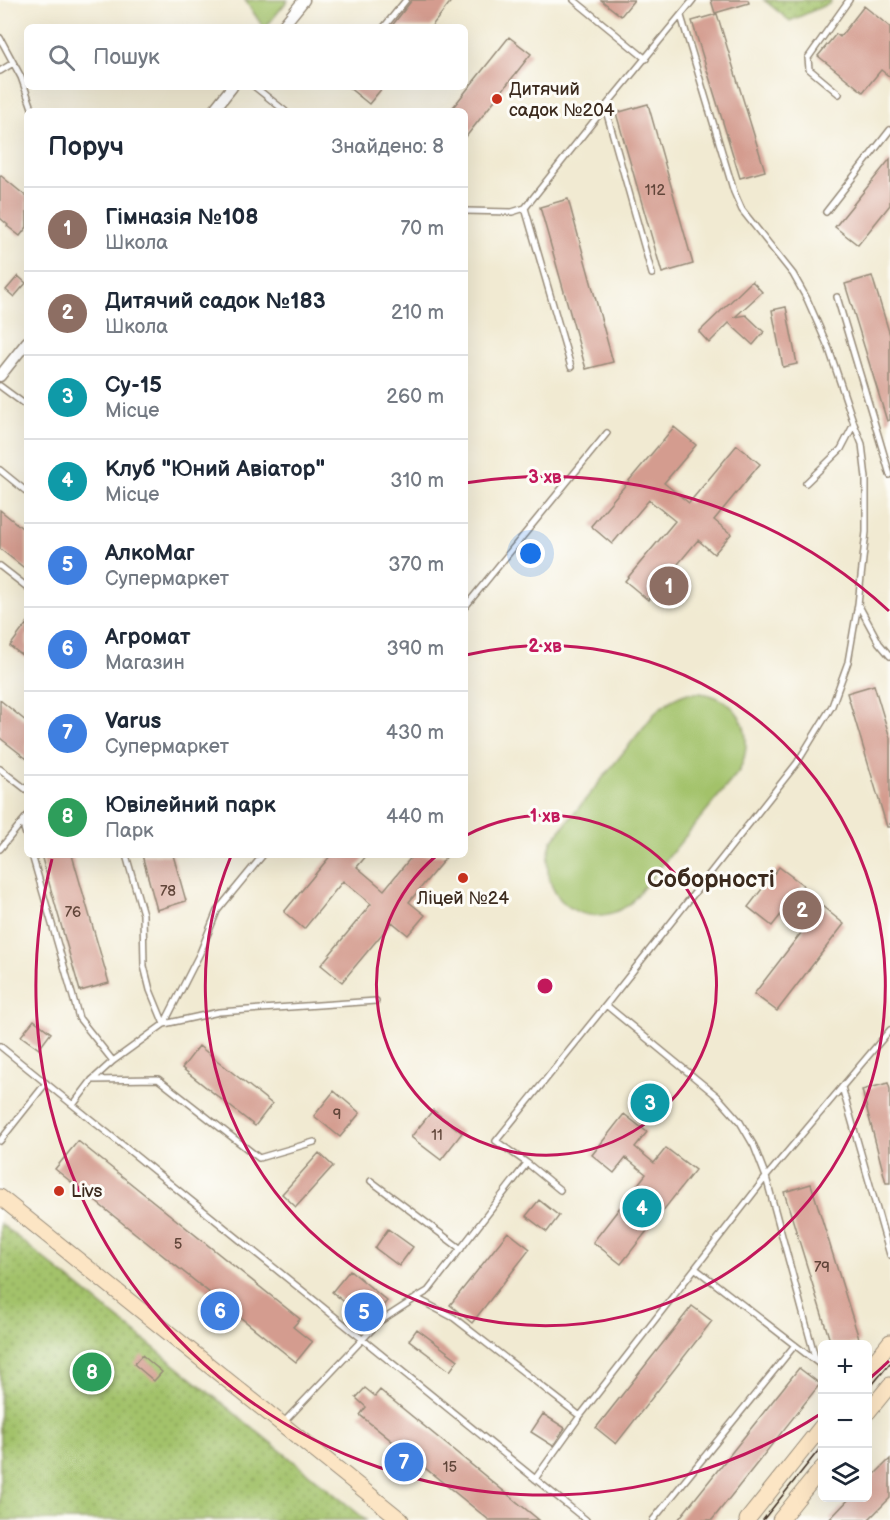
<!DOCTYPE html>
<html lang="uk">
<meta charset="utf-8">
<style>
:root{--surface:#fff;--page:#f6f6f7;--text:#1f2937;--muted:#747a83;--line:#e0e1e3;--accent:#c8321e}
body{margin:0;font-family:"Balsamiq Sans",sans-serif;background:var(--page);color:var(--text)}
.controls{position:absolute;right:18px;bottom:18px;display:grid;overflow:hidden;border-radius:9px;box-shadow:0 6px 24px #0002}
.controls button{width:54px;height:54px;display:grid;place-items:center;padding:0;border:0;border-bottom:2px solid var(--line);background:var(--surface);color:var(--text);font:30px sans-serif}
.you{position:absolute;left:531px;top:554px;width:21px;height:21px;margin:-15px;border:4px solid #fff;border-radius:50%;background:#1a73e8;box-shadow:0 0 0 9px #1a73e833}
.badge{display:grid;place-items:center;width:39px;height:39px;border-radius:50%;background:var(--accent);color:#fff;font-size:20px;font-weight:700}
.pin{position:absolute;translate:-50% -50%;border:3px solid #fff;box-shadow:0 2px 6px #0006}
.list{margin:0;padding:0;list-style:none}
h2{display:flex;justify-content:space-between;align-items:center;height:78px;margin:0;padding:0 24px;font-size:26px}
h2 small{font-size:20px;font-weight:400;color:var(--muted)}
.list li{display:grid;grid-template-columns:39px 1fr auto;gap:18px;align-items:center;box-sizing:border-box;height:84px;padding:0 24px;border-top:2px solid var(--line)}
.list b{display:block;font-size:22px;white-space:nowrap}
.list p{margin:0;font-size:20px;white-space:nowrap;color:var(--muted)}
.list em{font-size:20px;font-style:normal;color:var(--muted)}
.icon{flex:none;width:33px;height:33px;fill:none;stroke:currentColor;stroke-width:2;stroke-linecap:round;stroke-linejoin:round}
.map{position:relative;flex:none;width:890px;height:1520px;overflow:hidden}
.search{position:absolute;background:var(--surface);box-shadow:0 6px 24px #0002;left:24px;top:24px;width:444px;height:66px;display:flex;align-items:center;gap:15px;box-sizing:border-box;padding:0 21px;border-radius:9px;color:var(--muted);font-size:22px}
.panel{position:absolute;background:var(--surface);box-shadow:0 6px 24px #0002;left:24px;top:108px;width:444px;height:750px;border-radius:9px}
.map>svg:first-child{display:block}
.green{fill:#a3c26a;stroke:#6f7644;stroke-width:1.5}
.park{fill:url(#park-dots);stroke:#6f7644;stroke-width:1.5}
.building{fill:#d49c8f}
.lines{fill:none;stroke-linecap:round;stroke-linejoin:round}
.lane-casing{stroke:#968a78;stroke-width:8}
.street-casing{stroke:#968a78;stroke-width:13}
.secondary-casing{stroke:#968a78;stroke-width:17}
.lane{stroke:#fff;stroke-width:5}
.street{stroke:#fff;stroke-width:10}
.secondary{stroke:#fce5c4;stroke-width:15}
.tram{stroke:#3b2a1e;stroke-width:1.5}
.ring{fill:none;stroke:#c2185b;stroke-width:3}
.poi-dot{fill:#c8321e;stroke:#fdfcf7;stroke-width:2}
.labels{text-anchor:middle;stroke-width:6;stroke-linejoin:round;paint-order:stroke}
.number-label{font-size:15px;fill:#61463a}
.poi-label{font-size:18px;fill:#3b2a1e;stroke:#fdfcf7;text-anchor:start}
.district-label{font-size:24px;font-weight:bold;fill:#3b2a1e;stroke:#fdfcf7}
.centre{fill:#c2185b;stroke:#fdfcf7;stroke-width:3}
.ring-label{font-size:18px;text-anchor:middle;font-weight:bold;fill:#c2185b;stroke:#fdfcf7;stroke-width:6;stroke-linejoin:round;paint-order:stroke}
</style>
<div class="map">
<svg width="890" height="1520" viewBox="0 0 890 1520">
<defs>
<pattern id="park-dots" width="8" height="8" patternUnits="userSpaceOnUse" patternTransform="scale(1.5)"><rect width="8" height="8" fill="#a3c26a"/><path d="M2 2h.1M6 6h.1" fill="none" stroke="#869e57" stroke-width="1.8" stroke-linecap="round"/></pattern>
</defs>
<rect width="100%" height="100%" fill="#fdfcf7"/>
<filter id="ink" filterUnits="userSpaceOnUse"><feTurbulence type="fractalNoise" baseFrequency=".0167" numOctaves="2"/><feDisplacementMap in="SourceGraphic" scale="12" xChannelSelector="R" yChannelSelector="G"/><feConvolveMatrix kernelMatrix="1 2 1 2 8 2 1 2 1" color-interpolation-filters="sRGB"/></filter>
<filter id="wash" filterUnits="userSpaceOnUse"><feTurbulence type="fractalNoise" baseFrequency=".008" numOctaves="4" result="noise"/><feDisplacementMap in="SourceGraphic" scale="24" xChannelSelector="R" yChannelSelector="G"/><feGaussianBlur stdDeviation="1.35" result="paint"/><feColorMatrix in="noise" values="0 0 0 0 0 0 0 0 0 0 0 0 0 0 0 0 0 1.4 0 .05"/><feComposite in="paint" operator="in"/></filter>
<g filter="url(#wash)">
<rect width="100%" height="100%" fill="#f1ead2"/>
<path class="green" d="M245,0H288L266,27H263Z
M688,693C735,690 759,730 739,771L630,904C583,937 532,894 552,841L655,713C665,703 674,697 688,693Z"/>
<path class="park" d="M764,0H831L830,3L790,21Z
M0,1223L366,1520H0Z"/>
<g id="blocks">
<path class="building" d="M412,0H452L431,27H391Z
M601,0H634L621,16Z
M711,0H748L749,3L715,13Z
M864,6L890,27V77L881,70L863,92L818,56L836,34L840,37Z
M717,14L765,171L740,178L692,21Z
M509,37L531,54L465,138V111H450Z
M348,87H383L369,104Z
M648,104L693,264L662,273L616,113Z
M890,159V205L858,245L835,227Z
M0,175L27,197V227L20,236L7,226L8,225L0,218Z
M568,199L613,362L586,369L540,207Z
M18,276L26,283L14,297L6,290Z
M872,276L890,335V420L887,421L845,284Z
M752,281L762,292L735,317L746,315L764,332L753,345L729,323L709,343L699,332Z
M786,307L797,364L783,367L772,310Z
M674,427L696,445L664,483L689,503L737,445L760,464L714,520L731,534L714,554L698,540L648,600L625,581L675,521L649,500L612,544L591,526Z
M0,510L27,532V570L0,549Z
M27,623V659L10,646Z
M874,685L890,738V827H887L847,693Z
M0,700L27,722V759L0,738Z
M41,855H72L109,983L80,991Z
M142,855H173L186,901L157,910Z
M331,855H367L357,867L384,890L413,855H448L409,902L425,915L408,935L392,922L342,982L321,965L371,904L343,881L304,929L284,912Z
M779,867L803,885L790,902L812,919L822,906L844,924L777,1011L754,994L804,929L783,912L772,926L748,907Z
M34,1020L51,1033L39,1049L21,1036Z
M199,1046L272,1104L255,1126L182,1068Z
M888,1083L890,1089V1183H886L862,1090Z
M334,1091L360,1113L340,1137L314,1116Z
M433,1110L462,1133L441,1160L411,1137Z
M624,1114L647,1132L635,1147L654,1163L666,1148L695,1170L621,1264L593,1242L646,1174L626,1158L614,1173L592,1155Z
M78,1141L300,1319L293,1327L312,1342L296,1362L55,1169Z
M319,1153L333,1166L296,1207L282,1194Z
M811,1184L860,1342L852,1344H831L784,1192Z
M539,1200L559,1216L547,1232L526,1216Z
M388,1229L413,1247L399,1266L375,1248Z
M508,1232L530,1249L472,1323L450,1305Z
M350,1270L387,1301L369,1322L332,1292Z
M692,1306L712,1321L616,1444L596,1428Z
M417,1329L458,1360L450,1371L409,1340Z
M142,1355L162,1372L154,1381L134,1364Z
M799,1368L820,1384L712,1520H678Z
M365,1388L375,1396L380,1390L539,1520H489L360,1415L366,1407L356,1398Z
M543,1414L565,1428L553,1446L531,1432Z
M890,1459V1498L868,1520H829L851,1497H867V1482Z"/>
</g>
</g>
<g filter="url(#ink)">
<use href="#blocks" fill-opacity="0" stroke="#968a78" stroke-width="1.5"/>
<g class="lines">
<defs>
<path id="lane" d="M574,0L646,59
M681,16L734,192L742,210L793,274L807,299L829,349L854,424L841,449L806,483
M384,27L406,0
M0,38L21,77L33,111
M0,71L13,63
M255,87L285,111
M839,94L809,69L808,58L849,0
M605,107L652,274
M525,208L571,367
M465,211L512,212L525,208L605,107L693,0
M826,212L890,130
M837,297L890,475
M0,386L27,406
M0,470L27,492
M0,566L27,587
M858,604L879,643L890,656
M465,607L607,433
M0,769L27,790
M22,822L27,838
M0,849L27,816
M32,855L79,1018L113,1061
M126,855L143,914L144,966L150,990L164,1024L219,1012L376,1001
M0,1046L586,1520
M92,1080L158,1079L259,1158L314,1142
M842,1087L890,1255
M73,1105L92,1080L113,1061L164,1024L200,953L217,911L263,855
M0,1141L46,1083
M527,1163L496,1141L606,1005L797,763L832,706L848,662L858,604L866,532V478L862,444L854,424
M371,1181L461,1249
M696,1269L822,1366
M416,1298L454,1318L580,1416L766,1177L754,1146L740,1122L717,1096L606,1005
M816,1361L766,1177L890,1030
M283,1423L379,1322L416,1298L428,1291L527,1163L560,1190
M535,1479L580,1416
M653,1520L795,1345"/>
<path id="street" d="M282,27L304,0
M213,111L232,87
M0,376L27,342"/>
<path id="secondary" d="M0,1197L401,1520
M868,1370L890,1342
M868,1412L890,1385
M747,1520L822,1426
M780,1520L822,1468"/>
</defs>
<use href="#lane" class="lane-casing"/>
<use href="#street" class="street-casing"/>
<use href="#secondary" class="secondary-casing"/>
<use href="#lane" class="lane"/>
<use href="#street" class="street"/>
<use href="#secondary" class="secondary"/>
<path class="tram" d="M868,1390L890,1363
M763,1520L822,1446"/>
</g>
</g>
<g class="ring">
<path d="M465 836A170 170 0 1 1 436 856"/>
<path d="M466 655A340 340 0 1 1 231 856"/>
<path d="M889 1361A509 509 0 0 1 869 1379M822 1413A509 509 0 0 1 52 859M465 483A509 509 0 0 1 889 611"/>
</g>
<g class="poi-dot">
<circle cx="497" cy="99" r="6"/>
<circle cx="463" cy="878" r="6"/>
<circle cx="59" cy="1191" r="6"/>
</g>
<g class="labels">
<g class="number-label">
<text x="655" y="195">112</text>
<text x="168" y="896">78</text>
<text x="73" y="917">76</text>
<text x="337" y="1119">9</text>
<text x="437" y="1140">11</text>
<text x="178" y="1249">5</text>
<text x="822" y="1272">79</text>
<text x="450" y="1472">15</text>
</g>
<g class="poi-label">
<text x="509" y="95">Дитячий<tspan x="509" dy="21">садок №204</tspan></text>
<text x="463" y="904" text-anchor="middle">Ліцей №24</text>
<text x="71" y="1197">Livs</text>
</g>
<g class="district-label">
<text x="711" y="887">Соборності</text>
</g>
</g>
<circle cx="545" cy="986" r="9" class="centre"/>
<g class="ring-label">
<text x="545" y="483">3 хв</text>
<text x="545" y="652">2 хв</text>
<text x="545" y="822">1 хв</text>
</g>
</svg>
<div class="controls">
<button>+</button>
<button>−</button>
<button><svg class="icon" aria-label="layers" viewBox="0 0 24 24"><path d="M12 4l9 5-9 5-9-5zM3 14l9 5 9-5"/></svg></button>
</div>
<div class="you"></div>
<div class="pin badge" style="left:669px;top:586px;background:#8d6e63">1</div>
<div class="pin badge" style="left:802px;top:910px;background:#8d6e63">2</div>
<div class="pin badge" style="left:650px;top:1103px;background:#0f9aa8">3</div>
<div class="pin badge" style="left:642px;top:1208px;background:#0f9aa8">4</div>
<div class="pin badge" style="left:364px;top:1312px;background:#3f7fe0">5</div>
<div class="pin badge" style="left:220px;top:1311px;background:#3f7fe0">6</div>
<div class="pin badge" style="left:404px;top:1462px;background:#3f7fe0">7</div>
<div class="pin badge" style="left:92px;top:1372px;background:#2e9e5b">8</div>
<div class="search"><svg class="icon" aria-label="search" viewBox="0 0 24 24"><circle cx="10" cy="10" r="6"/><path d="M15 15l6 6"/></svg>Пошук</div>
<section class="panel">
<h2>Поруч<small>Знайдено: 8</small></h2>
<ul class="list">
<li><span class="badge" style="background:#8d6e63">1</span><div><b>Гімназія №108</b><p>Школа</p></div><em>70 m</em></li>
<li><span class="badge" style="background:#8d6e63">2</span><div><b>Дитячий садок №183</b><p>Школа</p></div><em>210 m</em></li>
<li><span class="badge" style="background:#0f9aa8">3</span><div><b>Су-15</b><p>Місце</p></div><em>260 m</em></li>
<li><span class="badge" style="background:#0f9aa8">4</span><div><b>Клуб &quot;Юний Авіатор&quot;</b><p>Місце</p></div><em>310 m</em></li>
<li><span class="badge" style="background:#3f7fe0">5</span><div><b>АлкоМаг</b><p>Супермаркет</p></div><em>370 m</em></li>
<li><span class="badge" style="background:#3f7fe0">6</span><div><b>Агромат</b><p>Магазин</p></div><em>390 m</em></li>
<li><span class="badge" style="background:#3f7fe0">7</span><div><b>Varus</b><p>Супермаркет</p></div><em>430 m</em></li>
<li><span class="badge" style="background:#2e9e5b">8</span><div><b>Ювілейний парк</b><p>Парк</p></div><em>440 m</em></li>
</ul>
</section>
</div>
